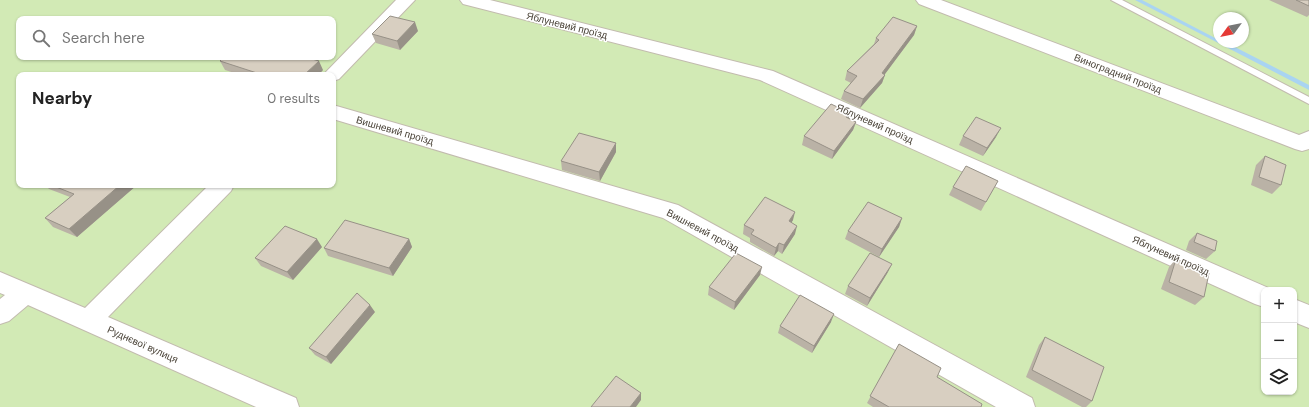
<!DOCTYPE html>
<meta charset="utf-8">
<style>
:root{--surface:#fff;--page:#f2f2f2;--text:#222;--muted:#767676;--line:#e0e0e0}
body{margin:0;font-family:"DM Sans",sans-serif;background:var(--page);color:var(--text)}
.controls{position:absolute;right:12px;bottom:12px;display:grid;overflow:hidden;border-radius:8px;box-shadow:0 1px 3px #0004}
.controls button{width:36px;height:36px;display:grid;place-items:center;padding:0;border:0;border-bottom:1px solid var(--line);background:var(--surface);color:var(--text);font:20px sans-serif}
.compass{position:absolute;left:1213px;top:12px;width:36px;height:36px;border-radius:50%;background:var(--surface);box-shadow:0 1px 3px #0004;rotate:237deg}
.list{margin:0;padding:0;list-style:none}
h2{display:flex;justify-content:space-between;align-items:center;height:52px;margin:0;padding:0 16px;font-size:17px}
h2 small{font-size:13px;font-weight:400;color:var(--muted)}
.icon{flex:none;width:22px;height:22px;fill:none;stroke:currentColor;stroke-width:2;stroke-linecap:round;stroke-linejoin:round}
.map{position:relative;flex:none;width:1309px;height:407px;overflow:hidden}
.search{position:absolute;background:var(--surface);box-shadow:0 1px 3px #0004;left:16px;top:16px;width:320px;height:44px;display:flex;align-items:center;gap:10px;box-sizing:border-box;padding:0 14px;border-radius:8px;color:var(--muted);font-size:15px}
.panel{position:absolute;background:var(--surface);box-shadow:0 1px 3px #0004;left:16px;top:72px;width:320px;height:116px;border-radius:8px}
.map>svg:first-child{display:block}
.green{fill:#d2eab5;fill-rule:evenodd}
.lines{fill:none;stroke-linecap:round;stroke-linejoin:round}
.stream{fill:#a9d4f2;fill-rule:evenodd}
.lane-casing{stroke:#c2bbae;stroke-width:2}
.street-casing{stroke:#c2bbae;stroke-width:2}
.lane{fill:#fff;fill-rule:evenodd}
.street{fill:#fff;fill-rule:evenodd}
.wall{fill:#bab2a6}
.shaded-wall{fill:#979187}
.building{fill:#d8cfc1;stroke:#979187}
.labels{text-anchor:middle;stroke-width:3;stroke-linejoin:round;paint-order:stroke}
.street-label{font-size:10px;fill:#4b4439;stroke:#fff}
</style>
<div class="map">
<svg width="1309" height="407" viewBox="0 0 1309 407">
<rect width="100%" height="100%" fill="#f6f3ec"/>
<path class="green" d="M0,0H1309V407H0ZM1219,18H1243V42H1219ZM19,19H333V57H19ZM19,75H333V185H19ZM1264,290H1294V392H1264Z"/>
<g class="lines">
<path class="stream" d="M1135,0H1142L1219,40V42H1225L1309,85V90Z"/>
<defs>
<path id="lane" d="M1111,0H1122L1309,97V104Z"/>
<path id="street" d="M396,0H415L339,79L333,81V75H323Z
M460,0H490L773,71L1273,290H1264V307L1255,304L760,80L463,4Z
M916,0H941L1299,135L1309,131V149L1302,151L1295,149L919,4Z
M333,105L678,205L1032,398L1035,407H996L663,218L333,119Z
M209,185H234L231,191L108,317L296,398L299,407H256L28,305L9,321L0,324V299L5,295L0,293V272L85,308Z
M1294,299L1309,305V328L1294,322Z"/>
</defs>
<use href="#lane" class="lane-casing"/>
<use href="#street" class="street-casing"/>
<use href="#lane" class="lane"/>
<use href="#street" class="street"/>
</g>
<path class="wall" d="M1269,0H1309V15L1307,17Z
M917,26L914,35L885,74L882,83L860,108L841,99L844,91L851,83L845,80L847,71L874,44L876,38Z
M418,31L400,50L376,43L372,34Z
M220,61L323,70L318,75H241L225,70Z
M849,118L856,122L853,130L832,159L802,145L804,136Z
M963,136L996,137L983,156L959,145Z
M616,152L600,181L562,170L561,161Z
M1265,156L1281,185L1272,194L1251,185L1256,165Z
M998,181L981,211L949,195L953,187Z
M45,185H137L77,237L53,227L45,218L70,197L49,189Z
M902,218L899,227L879,257L845,239L848,231Z
M793,220L791,223L795,234L782,254L778,251L774,256L750,242V238L743,234L744,225Z
M1197,233L1215,251L1206,259L1186,250L1189,241Z
M409,239L412,247L393,276L328,256L324,248Z
M322,247L293,280L261,266L255,258Z
M1176,259L1204,297L1195,305L1161,289L1169,267Z
M888,272L867,306L845,294L848,286Z
M760,275L734,310L708,295L709,287Z
M375,312L331,364L315,355L309,348Z
M831,322L812,353L778,333L780,326Z
M1045,337L1092,401L1086,407H1082L1026,377L1039,345Z
M899,344L937,377L981,407H873L867,403Z"/>
<path class="shaded-wall" d="M415,22L418,31L400,50L397,41Z
M917,26L914,35L882,78L885,75L882,83L860,108L863,99Z
M319,61L323,70L318,75H304Z
M850,113L848,121L846,117Z
M856,122L853,130L832,159L834,151Z
M1001,128L996,137L983,156L987,148Z
M616,143V152L600,181L599,172Z
M120,185H137L77,237L69,229Z
M795,212L793,220L787,230L789,221Z
M902,218L899,227L879,257L882,249Z
M797,226L795,234L782,254L784,245Z
M317,239L322,247L293,280L287,272Z
M409,239L412,247L393,276L389,268Z
M779,243L778,251L774,256L776,248Z
M892,264L888,272L867,306L870,298Z
M762,267L760,275L734,310L735,302Z
M370,305L375,312L331,364L326,357Z
M834,314L831,322L812,353L814,346Z
M641,393V400L636,407H630Z"/>
<path class="building" d="M1296,0H1309V6Z
M390,16L415,22L397,41L372,34Z
M893,17L917,26L882,73L885,75L863,99L844,91L857,76L847,71L879,40L876,38Z
M224,57H305L319,61L304,75H263L220,61Z
M831,104L850,113L846,117L856,122L834,151L804,136Z
M976,117L1001,128L987,148L963,136Z
M579,133L616,143L599,172L561,161Z
M1265,156L1286,165L1281,185L1259,177Z
M966,166L998,181L986,202L953,187Z
M51,185H120L69,229L45,218L74,194Z
M765,197L795,212L789,221L797,226L784,245L779,243L776,248L751,234L754,230L744,225Z
M868,202L902,218L882,249L848,231Z
M345,220L409,239L389,268L324,248Z
M285,226L317,239L287,272L255,258Z
M1197,233L1217,241L1215,251L1194,242Z
M736,253L762,267L735,302L709,287Z
M870,253L892,264L870,298L848,286Z
M1176,259L1209,273L1204,297L1169,282Z
M357,293L370,305L326,357L309,348Z
M800,295L834,314L814,346L780,326Z
M1045,337L1104,367L1092,401L1032,370Z
M899,344L941,368L937,377L982,404L981,407H889L870,396Z
M616,376L641,393L630,407H591Z"/>
<g class="labels">
<g class="street-label">
<text transform="translate(567 25) rotate(14)" y="4">Яблуневий проїзд</text>
<text transform="translate(1118 73) rotate(21)" y="4">Виноградний проїзд</text>
<text transform="translate(875 123) rotate(24)" y="4">Яблуневий проїзд</text>
<text transform="translate(395 130) rotate(16)" y="4">Вишневий проїзд</text>
<text transform="translate(703 230) rotate(28)" y="4">Вишневий проїзд</text>
<text transform="translate(1171 255) rotate(24)" y="4">Яблуневий проїзд</text>
<text transform="translate(143 344) rotate(24)" y="4">Руднєвої вулиця</text>
</g>
</g>
</svg>
<div class="controls">
<button>+</button>
<button>−</button>
<button><svg class="icon" aria-label="layers" viewBox="0 0 24 24"><path d="M12 4l9 5-9 5-9-5zM3 14l9 5 9-5"/></svg></button>
</div>
<svg class="compass" viewBox="-18 -18 36 36"><path d="M0-13l5 13h-10z" fill="#e53935"/><path d="M0 13l5-13h-10z" fill="#767676"/></svg>
<div class="search"><svg class="icon" aria-label="search" viewBox="0 0 24 24"><circle cx="10" cy="10" r="6"/><path d="M15 15l6 6"/></svg>Search here</div>
<section class="panel">
<h2>Nearby<small>0 results</small></h2>
<ul class="list">
</ul>
</section>
</div>
